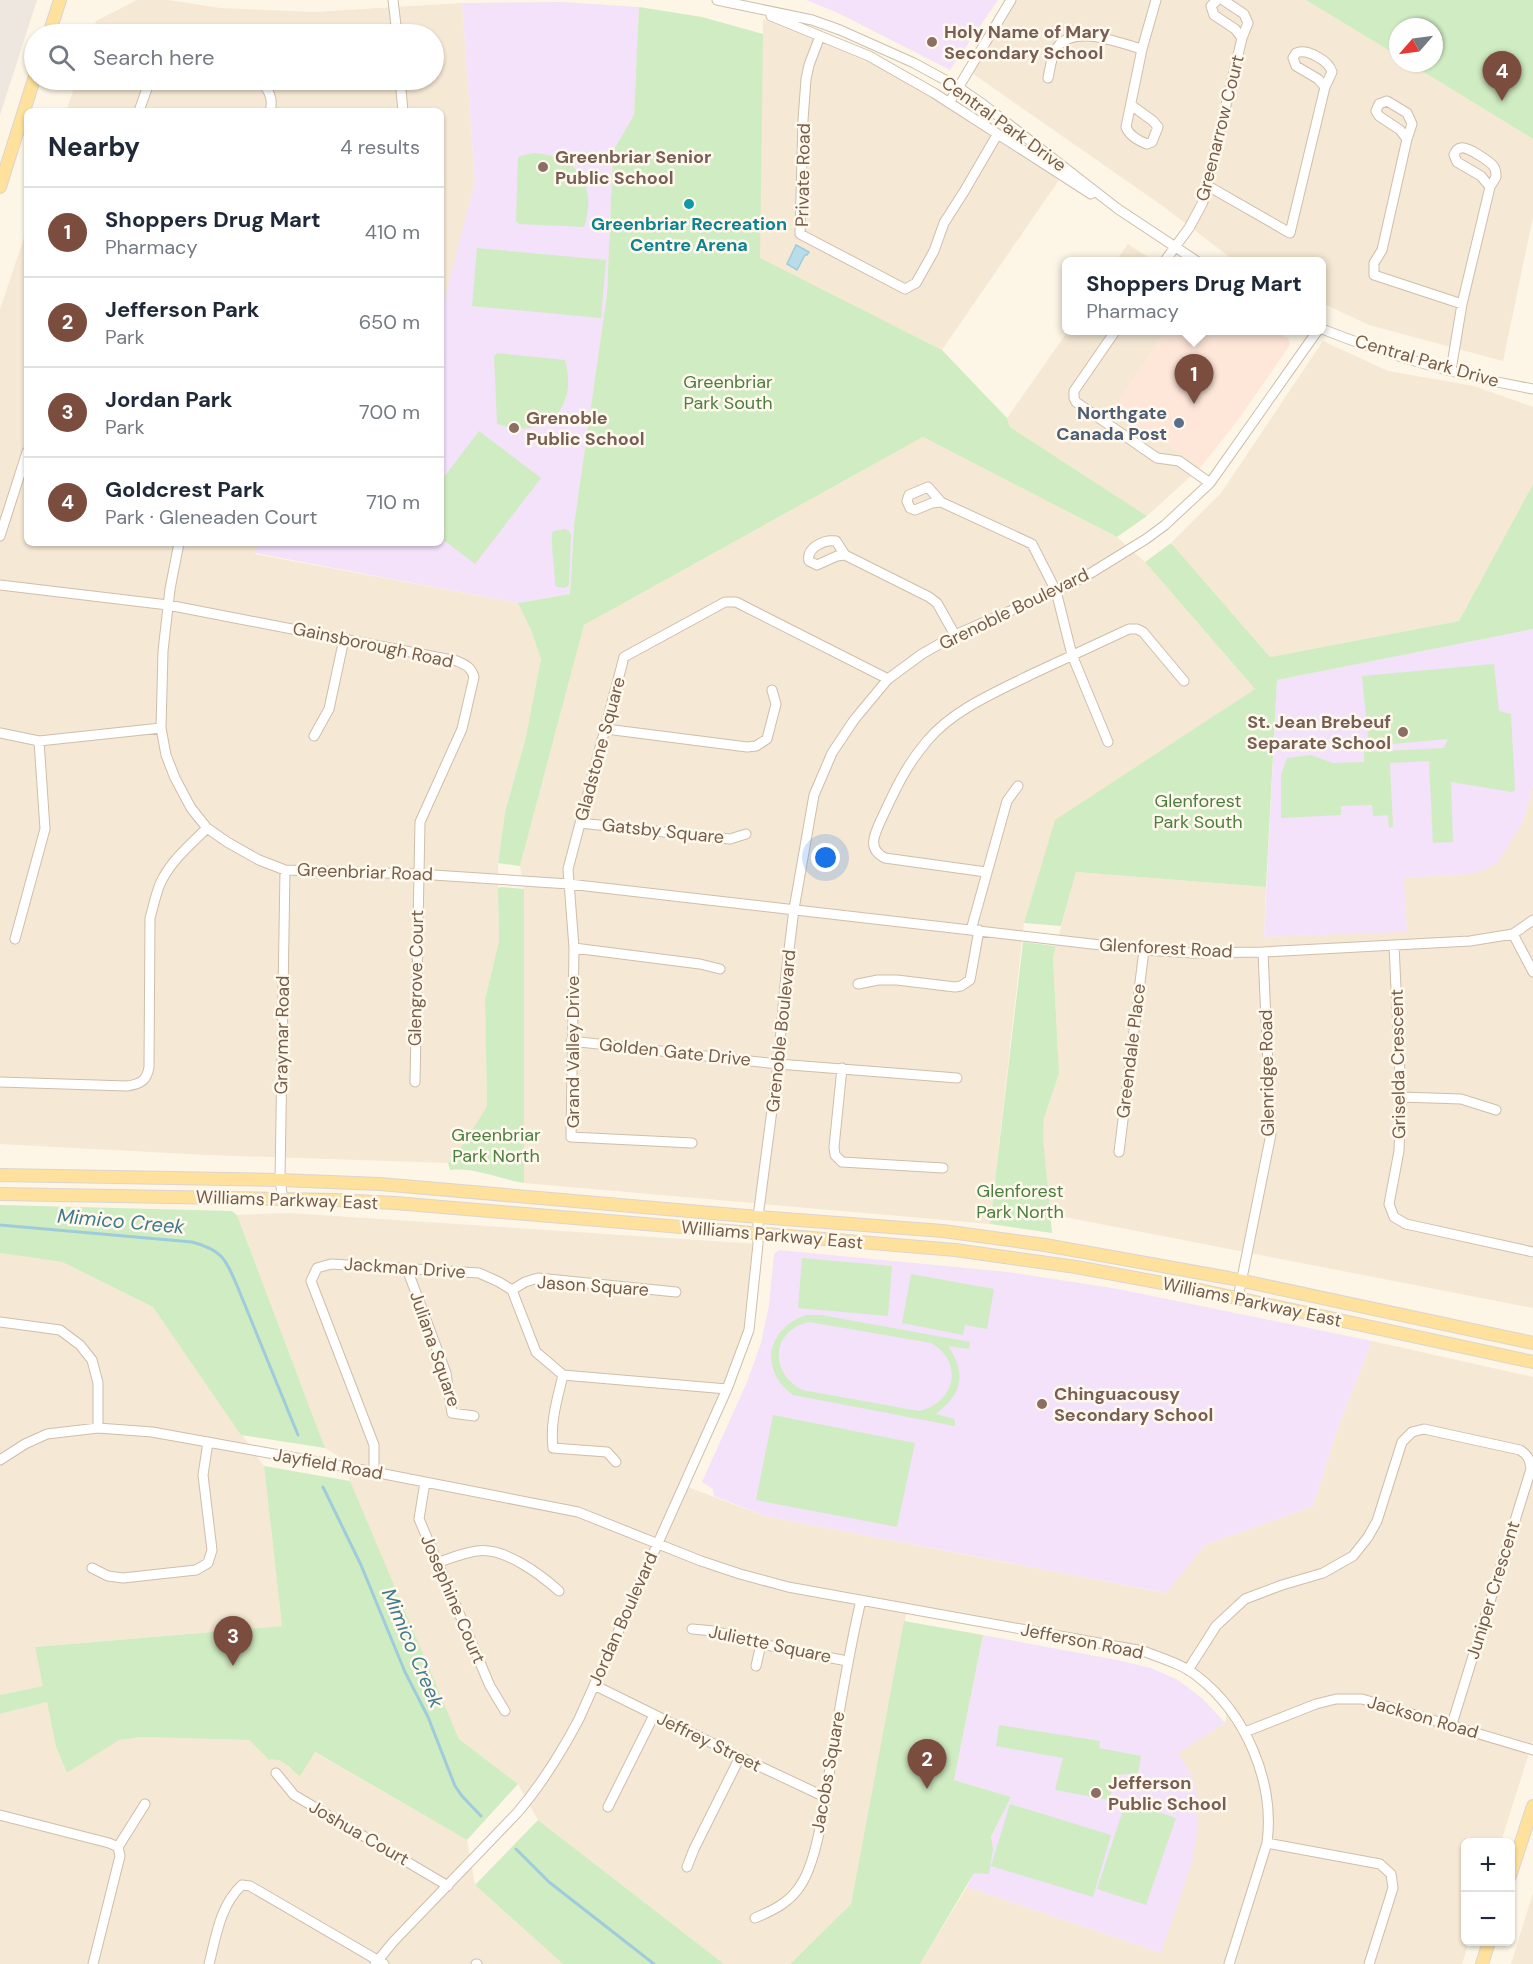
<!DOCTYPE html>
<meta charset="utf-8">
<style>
:root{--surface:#fff;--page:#f2f2f3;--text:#1f2937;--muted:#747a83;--line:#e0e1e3;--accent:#7b4d3e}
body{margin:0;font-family:"DM Sans",sans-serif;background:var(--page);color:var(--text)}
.controls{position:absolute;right:18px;bottom:18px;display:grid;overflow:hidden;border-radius:9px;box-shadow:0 2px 4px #0004}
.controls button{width:54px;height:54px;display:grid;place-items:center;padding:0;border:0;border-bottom:2px solid var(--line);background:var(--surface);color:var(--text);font:30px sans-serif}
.compass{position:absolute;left:1389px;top:18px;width:54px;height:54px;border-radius:50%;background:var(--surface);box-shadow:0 2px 4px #0004;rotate:242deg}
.you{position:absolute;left:826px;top:858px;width:21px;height:21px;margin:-15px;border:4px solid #fff;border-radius:50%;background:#1a73e8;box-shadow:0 0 0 9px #1a73e833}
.badge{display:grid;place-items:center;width:39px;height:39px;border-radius:50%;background:var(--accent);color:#fff;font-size:20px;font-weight:700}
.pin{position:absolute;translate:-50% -50px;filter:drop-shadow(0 2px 3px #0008)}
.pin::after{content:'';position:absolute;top:32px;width:21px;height:18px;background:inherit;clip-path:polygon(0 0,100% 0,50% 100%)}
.popup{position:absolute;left:1062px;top:257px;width:264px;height:78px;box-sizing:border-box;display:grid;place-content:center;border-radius:9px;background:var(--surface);filter:drop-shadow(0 2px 4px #0005);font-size:20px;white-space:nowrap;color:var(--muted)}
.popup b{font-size:22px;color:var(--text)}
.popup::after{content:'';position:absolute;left:50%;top:100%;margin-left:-12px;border:12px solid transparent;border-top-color:var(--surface)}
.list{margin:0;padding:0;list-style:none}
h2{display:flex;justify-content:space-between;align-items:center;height:78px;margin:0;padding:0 24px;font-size:26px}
h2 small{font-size:20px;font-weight:400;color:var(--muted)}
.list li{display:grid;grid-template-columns:39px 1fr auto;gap:18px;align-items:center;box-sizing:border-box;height:90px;padding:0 24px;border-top:2px solid var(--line)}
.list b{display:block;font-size:22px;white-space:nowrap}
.list p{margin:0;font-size:20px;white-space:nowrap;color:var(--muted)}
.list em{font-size:20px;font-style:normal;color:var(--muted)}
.icon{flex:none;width:33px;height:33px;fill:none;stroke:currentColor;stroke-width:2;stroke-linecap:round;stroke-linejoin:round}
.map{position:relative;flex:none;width:1533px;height:1964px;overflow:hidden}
.search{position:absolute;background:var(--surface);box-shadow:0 2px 4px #0004;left:24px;top:24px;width:420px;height:66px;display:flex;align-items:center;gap:15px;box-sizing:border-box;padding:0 21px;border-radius:33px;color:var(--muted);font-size:22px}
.panel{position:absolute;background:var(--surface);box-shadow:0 2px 4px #0004;left:24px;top:108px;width:420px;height:438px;border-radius:9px}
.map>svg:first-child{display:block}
.residential{fill:#f5e8d4}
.commercial{fill:#fee7d9}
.industrial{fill:#ede7e0}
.education{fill:#f3e2fa}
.green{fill:#d0ecc3;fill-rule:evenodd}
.water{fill:#b9dde8;stroke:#9fccda;stroke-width:1.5}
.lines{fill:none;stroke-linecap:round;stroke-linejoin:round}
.stream{stroke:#9fccda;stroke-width:3}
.minor-casing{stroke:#cfbeab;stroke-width:11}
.major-casing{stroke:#dcd5d0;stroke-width:14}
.minor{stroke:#fff;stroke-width:9}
.major{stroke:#fee19c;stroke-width:12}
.education-dot{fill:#8d6e63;stroke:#fff9ed;stroke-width:2}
.culture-dot{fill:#0f9aa8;stroke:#fff9ed;stroke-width:2}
.service-dot{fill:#5c6f8a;stroke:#fff9ed;stroke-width:2}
.labels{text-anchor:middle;stroke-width:5;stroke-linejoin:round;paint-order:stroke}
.education-label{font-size:18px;font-weight:bold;fill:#785e54;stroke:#fff9ed;text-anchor:start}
.street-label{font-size:18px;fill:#785d49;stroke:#fff9ed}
.culture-label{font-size:18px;font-weight:bold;fill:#0d838f;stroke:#fff9ed}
.park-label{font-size:18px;fill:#4d7e41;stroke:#fff9ed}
.service-label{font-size:18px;font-weight:bold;fill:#4e5e75;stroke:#fff9ed;text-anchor:end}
.water-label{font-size:20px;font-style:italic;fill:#417a8c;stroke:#fff9ed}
</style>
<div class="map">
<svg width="1533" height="1964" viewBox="0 0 1533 1964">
<rect width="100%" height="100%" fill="#fdf6e6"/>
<path class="residential" d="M137,0H168L220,8L313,12L462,3L475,182L442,313L441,111H66L77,80H434V34H92L96,21Z
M1011,0H1306L1398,56V63H1409L1533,139V217L1503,361L1369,325L1322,303V262L1235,261L1164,207L969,71Z
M763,19L881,67L960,113L1059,180L942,350L759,258Z
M27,229V543H259L255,554L518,603L531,630L541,659L525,741L505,812L498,863L499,941L485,999L487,1106L465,1142L448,1163L207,1155L0,1144V309Z
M1128,244L1154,261H1116Z
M1068,331H1165L1115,408L1201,467L1147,516L1010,427L1007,418Z
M1323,341L1388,371L1474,386L1533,407V484L1459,621L1270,657L1171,543L1221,493Z
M923,437L1117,537L1145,562L1255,689L1055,821L1024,923L990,1224L524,1183V889L520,866L584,625Z
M1533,785V1308L1049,1214L1043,1136L1044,1118L1059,1074L1053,957L1076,872L1266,887L1264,937L1407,931L1403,878L1469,874L1522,824Z
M289,1213L758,1244L749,1330L685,1486L765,1516L1165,1593L1205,1545L1313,1506L1339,1425L1372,1341L1533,1377V1740L1501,1842H1466V1942H1469L1462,1964H920L967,1887L1161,1953L1190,1772L1177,1753L1225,1723L1228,1708L1199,1677L1143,1651L907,1609L851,1904L790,1964H724L538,1820L518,1784L459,1739L350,1483L346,1461L325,1448L237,1215Z
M0,1253L62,1262L153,1307L264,1466L282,1626L35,1647L44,1686L0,1695Z
M47,1702L56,1747L67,1773L118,1740L142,1737L249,1740L269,1760L274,1759L284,1762L290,1769L314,1752L467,1840L475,1885L563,1964H0V1714Z
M1533,1893V1964H1511Z"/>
<path class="commercial" d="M1165,331H1273L1288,338L1290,345L1238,420L1201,467L1114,408Z"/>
<path class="industrial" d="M0,0H37L0,115Z"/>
<path class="education" d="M806,0H998L950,70L838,13Z
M561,2L639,7L634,116L613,151L607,294L574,525L570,594L518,603L255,553L259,543H441V312L475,182L462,3Z
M1533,629V785L1522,824L1497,863L1484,870L1469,874L1404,878L1407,932L1264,937L1277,680Z
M779,1250L1008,1272L1118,1289L1372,1341L1339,1425L1313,1506L1205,1545L1166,1593L765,1516L714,1496L713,1489L702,1482L747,1382L761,1343L769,1305L774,1254Z
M983,1635L1117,1660L1151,1668L1178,1680L1203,1699L1225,1723L1178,1753L1190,1772L1196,1788L1198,1803V1828L1192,1862L1161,1953L967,1887L1011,1797L954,1780Z"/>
<path class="green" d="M1306,0H1533V139L1409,63H1434V27H1398V56Z
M639,7L702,17L763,34L760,258L942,350L1007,418L1010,427L1147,516L1117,537L923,437L584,625L520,866L498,863L505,812L525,741L541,659L531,630L518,603L570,594L574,525L607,294L613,151L634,115Z
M533,153C577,155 598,185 584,227L519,224L516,221L518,157Z
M477,248L606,260L601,318L472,306Z
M497,353L565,360C579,409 545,441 497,424L494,356Z
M479,431L541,478L475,564L441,538V481Z
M1533,484V629L1277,680L1266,887L1076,872L1061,926L1024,923L1055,820L1255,689L1145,562L1171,543L1270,657L1459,621Z
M565,529L568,530L571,534L569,585L565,588L557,587L555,585C555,567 551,552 552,533L554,531Z
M1494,664L1499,711L1511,714L1515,790L1512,792L1451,782L1453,842L1433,843L1429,761L1390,763L1393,827L1389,828L1388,815L1373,816L1372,805L1341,806V815L1281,818V775L1287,758L1311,755L1333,763L1364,762V752L1444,748L1448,739L1369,746L1362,676Z
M501,887L524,889V1183C499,1179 475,1167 450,1170L448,1163L465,1142L487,1106L485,999L499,941L498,888Z
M1023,942L1056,946L1053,957L1059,1074L1044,1118L1043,1137L1052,1233L990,1224Z
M0,1205L232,1211L237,1215L325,1448L241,1435L153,1307L62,1262L0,1253Z
M802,1258L892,1266L888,1316L798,1308Z
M911,1274L994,1289L987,1329L965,1325L963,1335L902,1323Z
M806,1315H821L970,1342L969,1349L948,1346C967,1374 962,1394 936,1414L955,1419V1426L793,1395C759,1370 766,1329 806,1315ZM809,1322L931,1343C965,1362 955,1403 919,1411L802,1390C769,1372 771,1331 809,1322Z
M773,1415L915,1443L897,1527L756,1500Z
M264,1466L350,1481L459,1739L518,1784L467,1840L315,1752L300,1776C289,1769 284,1757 269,1760L249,1740L142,1737L119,1740L67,1773L56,1747L47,1702L0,1714V1695L43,1686L35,1647L282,1626Z
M904,1621L983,1635L954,1780L1011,1797L991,1837L993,1849L989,1874L974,1873L920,1964H790L851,1904Z
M999,1725L1100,1741L1099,1748L1141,1756L1138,1773L1117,1775L1109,1800L1055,1790L1063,1758L996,1746Z
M1126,1801L1176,1818L1146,1905L1097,1889Z
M1010,1804L1111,1835L1093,1897L991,1866Z
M538,1820L724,1964H563L475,1885Z"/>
<path class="water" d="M796,245L809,252L807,255H805L797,270L787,264Z"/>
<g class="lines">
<path class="stream" d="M0,1225L192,1242C223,1250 226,1260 238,1288L298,1435
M323,1487L361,1565L405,1672L428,1717L455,1786L462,1796L481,1816
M516,1849L549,1882L654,1964"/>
<defs>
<path id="minor" d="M393,0L397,34
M717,0L812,20L840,30L914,63L958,87L984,105L1118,209L1198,262
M1217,0L1211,6L1214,15L1235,29L1242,38
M771,16L869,56L934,93L1091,194
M820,36L809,65L806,79L803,120L800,234L905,289L916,283L934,251L944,223L965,190L997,135
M1048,78C1050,69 1051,59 1055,51C1070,22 1119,43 1142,49
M259,80C268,88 274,99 270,111
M400,80L403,111
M949,103L1011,0
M1131,105L1153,121L1158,127L1152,142L1147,144C1139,141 1129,135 1126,127L1142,49L1156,0
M139,111L150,80
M1407,139L1400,130L1379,116L1376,111L1379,104L1387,101L1407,113L1412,124L1407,139L1382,250L1374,263V275L1462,304
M1208,186L1290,233L1325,87L1332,72C1329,61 1307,48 1296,53L1293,58L1296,66L1318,79L1325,87
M1164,262L1189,228L1203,202L1242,38L1248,23L1244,14L1223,0
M1322,329C1390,356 1461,376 1533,389
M1116,330L1074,391V398L1076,402L1157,458L1179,461L1210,483
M1451,370L1462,304L1490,187L1496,177C1496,174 1496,170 1494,167C1491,162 1467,146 1461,148C1456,149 1456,151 1454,155L1457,162L1481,176L1490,187
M941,502L932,503L915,510L910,508L907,501L909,495L928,487L941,502L1032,544L1056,591L1072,655L1108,742
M0,536L27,452
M179,543L170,589L163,651L161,728L166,755L175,778L191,808L207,828L227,842L259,860L285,870L418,874L569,884L1144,950L1192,953L1263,952L1470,941L1513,934L1533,920
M845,555L837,556L817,565L809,561C806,548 824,539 836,541L845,555L929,597L937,603L955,635
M0,585L168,605L457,661C466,665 471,667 474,677L462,729L420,822L415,1082
M606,729L747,747L756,746L767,739L776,704L772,690
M0,733L39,741L161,728
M314,736L329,709L344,639
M580,823L730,839L746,834
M986,872L885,858C867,849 874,835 881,820C895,790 905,767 927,741C953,710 994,693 1030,675C1063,660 1096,644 1129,629H1137L1143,632L1184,681
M971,930L1007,801L1018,786
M1513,934L1533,972
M15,939L45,829L39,741
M1394,945L1401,1097L1399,1151L1389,1204L1394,1217L1406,1224L1533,1252
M574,948L700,964L720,969
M858,984L878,980H897L955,987L961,986L970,980L979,930
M571,1041L778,1064L957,1078
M842,1068L834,1147L835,1155L842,1162L943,1168
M0,1082L127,1086C141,1084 147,1080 149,1067L150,918C154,905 156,890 163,878C174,858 192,843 207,828
M1401,1097L1461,1099L1496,1110
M692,1143L571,1137L574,948L568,869L624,657L725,602H736L888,679
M1119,1152L1144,950
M283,1200L280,1180L285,870
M407,1269L446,1373L452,1413L474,1416
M512,1290L525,1282L538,1278L676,1292
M1238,1298L1271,1134L1263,952
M0,1322L60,1330L80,1345L92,1360L98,1383V1428
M563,1375C557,1400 550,1422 553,1448L607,1452L616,1462
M0,1460L25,1444L47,1434L98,1428L152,1432L374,1472L578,1512L701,1561L740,1574L788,1587L1143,1651C1161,1658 1182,1664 1197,1676C1246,1714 1275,1782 1267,1843L1229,1964
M374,1472V1445L311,1281L317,1268L331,1264L479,1273L499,1282L512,1290L536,1352L563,1375L727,1389
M425,1482L419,1519L490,1686L505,1711
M437,1563C450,1558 463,1553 477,1551C504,1547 540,1574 559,1591
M92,1568L108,1576L123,1578L196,1570L208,1563L212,1550L203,1475L208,1442
M692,1629L714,1631L761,1644L847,1661
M756,1666L761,1644
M1188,1670L1216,1626L1245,1599L1282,1585L1323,1573L1353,1556L1368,1537L1377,1521L1402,1442L1412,1432L1424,1429L1520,1450C1528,1455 1530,1460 1531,1469L1452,1724
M594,1685L740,1757L825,1797
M1245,1732L1316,1704L1336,1699H1362L1533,1750
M276,1773L294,1795L448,1886
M608,1807L654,1715
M0,1815L109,1843L118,1847L120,1856L93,1964
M1267,1843L1380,1864L1391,1874L1393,1888L1369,1964
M118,1847L145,1804
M687,1867L694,1849L740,1757
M755,1918C774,1910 791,1902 802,1883C818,1857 825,1799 830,1768C839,1711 848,1656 861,1600
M209,1964C216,1937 220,1905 242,1885L250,1886L384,1964
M375,1964L393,1942L517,1813C542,1784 561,1753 579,1719L727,1389L749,1330L758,1244V1217L778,1064L786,974L794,909L814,795L832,753L854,720L888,679L922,654L955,635L1056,591L1091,573L1146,539L1165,525L1210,483L1318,330
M476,1964H477"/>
<path id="major" d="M49,34L60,0
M0,187L34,79
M0,1175L280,1180L380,1184L758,1217L943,1231L1045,1245L1229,1278L1533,1343
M0,1194L336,1200L395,1203L955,1250L1076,1267L1195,1289L1533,1362
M1510,1876L1533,1806
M1482,1964L1489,1942"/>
</defs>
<use href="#minor" class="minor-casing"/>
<use href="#major" class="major-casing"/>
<use href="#minor" class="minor"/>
<use href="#major" class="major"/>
</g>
<g class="education-dot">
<circle cx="932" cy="42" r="6"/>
<circle cx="543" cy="167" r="6"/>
<circle cx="514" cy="428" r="6"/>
<circle cx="1403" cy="732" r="6"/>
<circle cx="1042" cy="1404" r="6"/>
<circle cx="1096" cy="1793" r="6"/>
</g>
<circle class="culture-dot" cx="689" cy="204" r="6"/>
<circle class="service-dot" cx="1179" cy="423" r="6"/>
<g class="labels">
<g class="education-label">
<text x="944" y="38">Holy Name of Mary<tspan x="944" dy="21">Secondary School</tspan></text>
<text x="555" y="163">Greenbriar Senior<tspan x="555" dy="21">Public School</tspan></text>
<text x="526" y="424">Grenoble<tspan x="526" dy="21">Public School</tspan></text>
<text x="1391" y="728" text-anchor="end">St. Jean Brebeuf<tspan x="1391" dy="21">Separate School</tspan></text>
<text x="1054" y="1400">Chinguacousy<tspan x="1054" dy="21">Secondary School</tspan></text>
<text x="1108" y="1789">Jefferson<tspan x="1108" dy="21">Public School</tspan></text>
</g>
<g class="street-label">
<text transform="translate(1004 124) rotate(36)" y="6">Central Park Drive</text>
<text transform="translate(1220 128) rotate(-76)" y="6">Greenarrow Court</text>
<text transform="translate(803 175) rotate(-89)" y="6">Private Road</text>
<text transform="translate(1427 361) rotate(16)" y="6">Central Park Drive</text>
<text transform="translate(1014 609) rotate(-26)" y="6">Grenoble Boulevard</text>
<text transform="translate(373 645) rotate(12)" y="6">Gainsborough Road</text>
<text transform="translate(600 749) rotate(-75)" y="6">Gladstone Square</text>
<text transform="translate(663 831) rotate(6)" y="6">Gatsby Square</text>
<text transform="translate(365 872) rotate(2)" y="6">Greenbriar Road</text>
<text transform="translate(1166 948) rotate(3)" y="6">Glenforest Road</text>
<text transform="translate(416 978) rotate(-89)" y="6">Glengrove Court</text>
<text transform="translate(781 1031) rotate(-84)" y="6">Grenoble Boulevard</text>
<text transform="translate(282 1035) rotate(-89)" y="6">Graymar Road</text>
<text transform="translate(1131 1051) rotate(-83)" y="6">Greendale Place</text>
<text transform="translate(573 1052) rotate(-90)" y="6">Grand Valley Drive</text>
<text transform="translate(675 1052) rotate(6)" y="6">Golden Gate Drive</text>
<text transform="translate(1398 1064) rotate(-91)" y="6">Griselda Crescent</text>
<text transform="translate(1267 1073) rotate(-91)" y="6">Glenridge Road</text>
<text transform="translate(287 1200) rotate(2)" y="6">Williams Parkway East</text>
<text transform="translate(772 1235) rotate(5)" y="6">Williams Parkway East</text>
<text transform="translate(405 1268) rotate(4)" y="6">Jackman Drive</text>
<text transform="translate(593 1286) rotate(4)" y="6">Jason Square</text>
<text transform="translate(1252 1302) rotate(12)" y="6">Williams Parkway East</text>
<text transform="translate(435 1349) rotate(71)" y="6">Juliana Square</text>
<text transform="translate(328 1464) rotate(10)" y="6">Jayfield Road</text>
<text transform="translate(1493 1590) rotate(-73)" y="6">Juniper Crescent</text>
<text transform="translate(453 1599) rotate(67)" y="6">Josephine Court</text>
<text transform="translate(623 1619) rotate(-66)" y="6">Jordan Boulevard</text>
<text transform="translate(1082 1641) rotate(11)" y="6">Jefferson Road</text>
<text transform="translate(770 1644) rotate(12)" y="6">Juliette Square</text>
<text transform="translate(1423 1717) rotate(16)" y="6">Jackson Road</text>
<text transform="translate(709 1742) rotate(26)" y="6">Jeffrey Street</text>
<text transform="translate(828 1772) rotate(-80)" y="6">Jacobs Square</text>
<text transform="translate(359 1833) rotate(30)" y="6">Joshua Court</text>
</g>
<g class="culture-label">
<text x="689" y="230">Greenbriar Recreation<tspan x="689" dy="21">Centre Arena</tspan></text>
</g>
<g class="park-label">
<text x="728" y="388">Greenbriar<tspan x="728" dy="21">Park South</tspan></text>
<text x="1198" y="807">Glenforest<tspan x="1198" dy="21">Park South</tspan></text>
<text x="496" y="1141">Greenbriar<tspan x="496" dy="21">Park North</tspan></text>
<text x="1020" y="1197">Glenforest<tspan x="1020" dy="21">Park North</tspan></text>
</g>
<g class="service-label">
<text x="1167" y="419">Northgate<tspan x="1167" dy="21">Canada Post</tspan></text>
</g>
<g class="water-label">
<text transform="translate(121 1221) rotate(5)" y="7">Mimico Creek</text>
<text transform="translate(413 1648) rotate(67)" y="7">Mimico Creek</text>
</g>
</g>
</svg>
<div class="controls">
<button>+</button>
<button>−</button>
</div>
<svg class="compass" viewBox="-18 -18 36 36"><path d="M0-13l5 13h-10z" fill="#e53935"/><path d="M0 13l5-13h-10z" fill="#747a83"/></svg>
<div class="you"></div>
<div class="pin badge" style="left:1194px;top:404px">1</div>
<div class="popup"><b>Shoppers Drug Mart</b>Pharmacy</div>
<div class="pin badge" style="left:927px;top:1789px">2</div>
<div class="pin badge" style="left:233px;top:1666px">3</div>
<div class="pin badge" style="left:1502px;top:101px">4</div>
<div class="search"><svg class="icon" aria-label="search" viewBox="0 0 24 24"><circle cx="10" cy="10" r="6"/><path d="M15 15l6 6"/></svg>Search here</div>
<section class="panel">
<h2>Nearby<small>4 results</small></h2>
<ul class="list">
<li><span class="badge">1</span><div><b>Shoppers Drug Mart</b><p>Pharmacy</p></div><em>410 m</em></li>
<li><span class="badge">2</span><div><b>Jefferson Park</b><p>Park</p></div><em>650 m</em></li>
<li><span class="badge">3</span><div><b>Jordan Park</b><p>Park</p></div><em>700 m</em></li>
<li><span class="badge">4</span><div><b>Goldcrest Park</b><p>Park · Gleneaden Court</p></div><em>710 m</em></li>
</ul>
</section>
</div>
